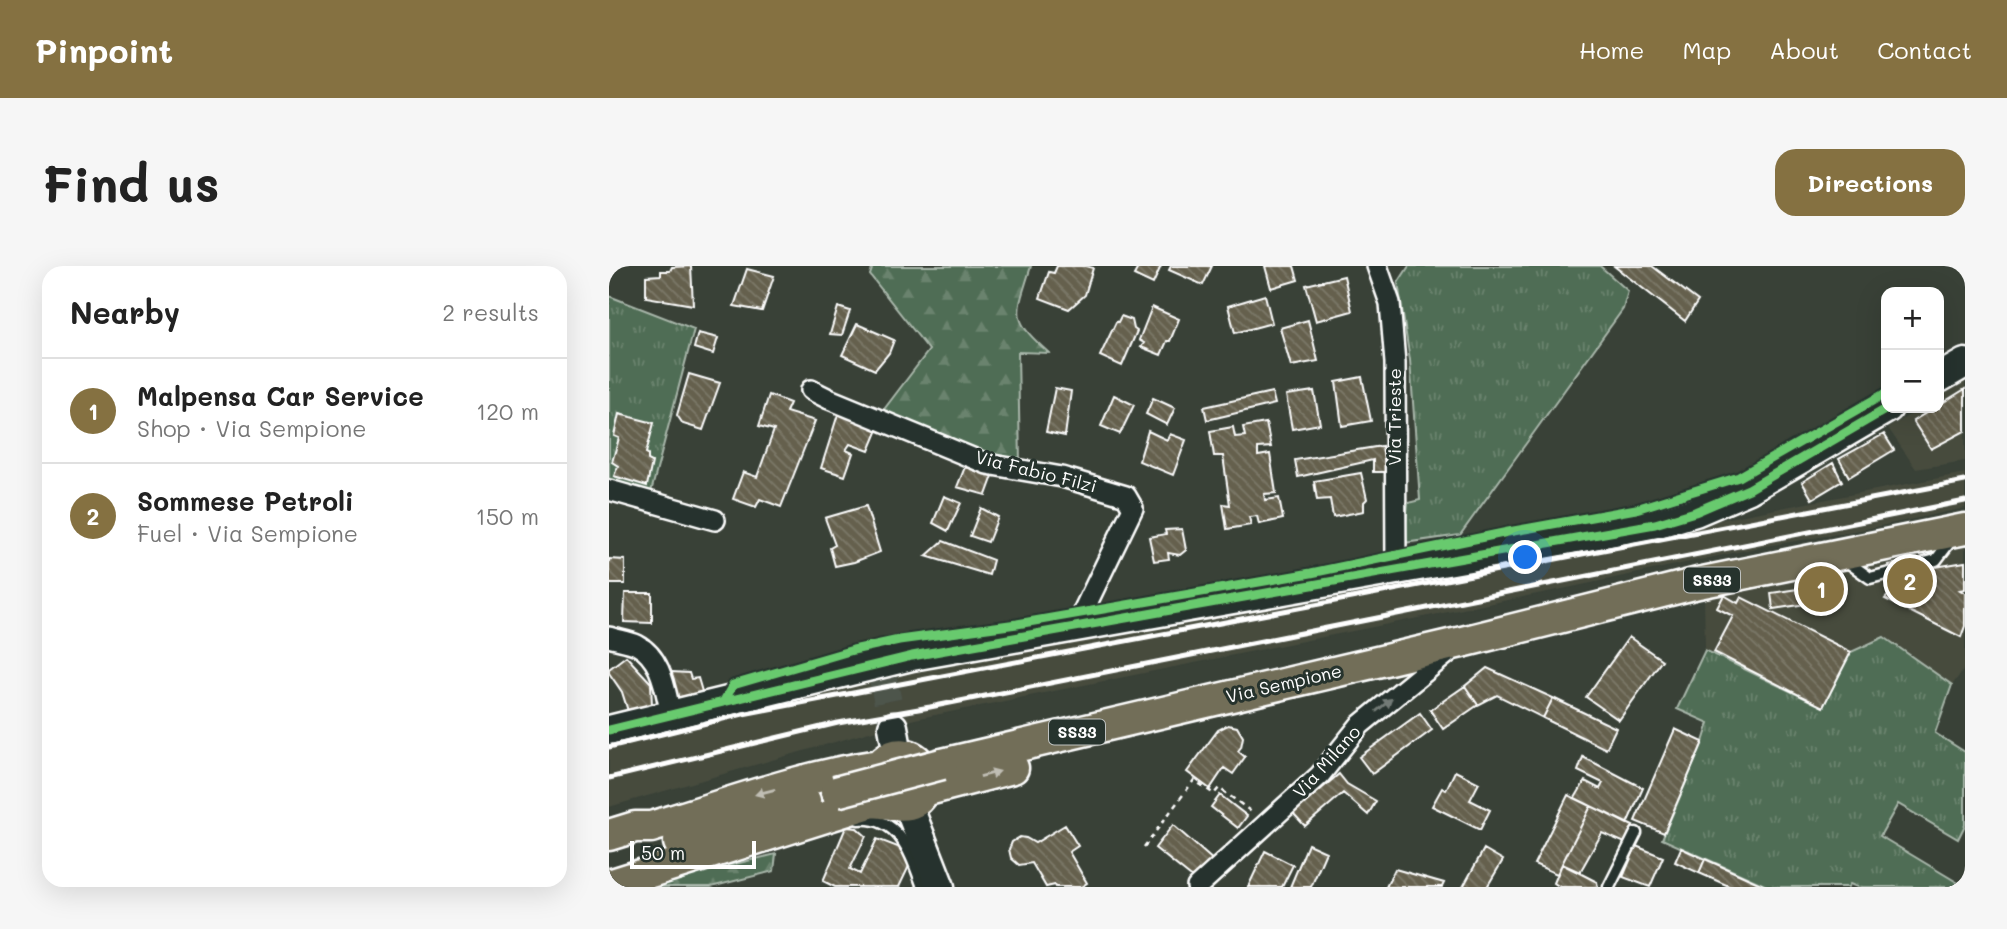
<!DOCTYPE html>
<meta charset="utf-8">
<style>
:root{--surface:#fff;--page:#f6f6f6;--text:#222;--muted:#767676;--line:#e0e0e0;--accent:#857141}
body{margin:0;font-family:Mali,sans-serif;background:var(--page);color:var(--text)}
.controls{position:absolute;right:21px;top:21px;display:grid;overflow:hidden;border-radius:14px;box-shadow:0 7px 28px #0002}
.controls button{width:63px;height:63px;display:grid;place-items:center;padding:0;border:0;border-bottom:2px solid var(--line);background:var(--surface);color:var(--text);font:35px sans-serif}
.scale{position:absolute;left:21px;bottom:18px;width:126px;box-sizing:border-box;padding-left:7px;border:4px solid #fff;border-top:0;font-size:19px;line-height:24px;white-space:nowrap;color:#fff;-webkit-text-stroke:5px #26332d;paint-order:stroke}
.you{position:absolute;left:917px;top:292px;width:24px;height:24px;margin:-18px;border:5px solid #fff;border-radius:50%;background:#1a73e8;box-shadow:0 0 0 10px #1a73e833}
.badge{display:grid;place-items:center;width:46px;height:46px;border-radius:50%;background:var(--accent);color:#fff;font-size:23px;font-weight:700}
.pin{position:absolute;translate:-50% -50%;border:4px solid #fff;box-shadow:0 2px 7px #0006}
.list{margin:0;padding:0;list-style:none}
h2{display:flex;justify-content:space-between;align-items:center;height:91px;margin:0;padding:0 28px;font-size:30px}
h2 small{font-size:23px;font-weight:400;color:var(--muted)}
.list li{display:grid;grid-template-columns:46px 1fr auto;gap:21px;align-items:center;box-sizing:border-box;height:105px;padding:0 28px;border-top:2px solid var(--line)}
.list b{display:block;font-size:26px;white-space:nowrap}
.list p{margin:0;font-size:23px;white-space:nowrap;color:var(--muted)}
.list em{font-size:23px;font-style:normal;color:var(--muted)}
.map{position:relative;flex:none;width:1356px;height:621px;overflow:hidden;border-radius:21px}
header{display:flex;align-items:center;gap:42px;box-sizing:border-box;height:98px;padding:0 35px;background:var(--accent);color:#fff}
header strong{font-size:33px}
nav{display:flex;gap:38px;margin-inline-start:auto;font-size:24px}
.intro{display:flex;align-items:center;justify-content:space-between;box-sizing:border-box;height:168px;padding:0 42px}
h1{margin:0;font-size:49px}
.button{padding:18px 32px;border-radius:21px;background:var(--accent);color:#fff;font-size:24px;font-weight:700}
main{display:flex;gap:42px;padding:0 42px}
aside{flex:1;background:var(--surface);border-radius:21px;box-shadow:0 7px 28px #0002}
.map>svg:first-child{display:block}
.built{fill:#464b3e}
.grass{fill:url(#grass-tufts);stroke:#a8b6aa;stroke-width:2}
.forest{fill:url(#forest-firs);stroke:#a8b6aa;stroke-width:2}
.building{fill:url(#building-back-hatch);stroke:#fff;stroke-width:2}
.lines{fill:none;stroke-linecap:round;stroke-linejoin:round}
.secondary-tunnel{stroke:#4d544b;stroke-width:28;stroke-dasharray:28 14;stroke-linecap:butt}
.lane-casing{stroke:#fff;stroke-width:15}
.street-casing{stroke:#fff;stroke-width:24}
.secondary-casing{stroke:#fff;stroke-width:33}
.primary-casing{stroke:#fff;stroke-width:35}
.path{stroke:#fff;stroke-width:2.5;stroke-dasharray:5 5;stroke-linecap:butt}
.lane{stroke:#26332d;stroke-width:10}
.street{stroke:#26332d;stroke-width:19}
.secondary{stroke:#26332d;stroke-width:28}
.primary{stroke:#726e59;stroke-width:30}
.rail{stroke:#fff;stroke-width:5}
.primary-bridge-casing{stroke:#fff;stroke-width:35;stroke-linecap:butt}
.primary-bridge{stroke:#726e59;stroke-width:30}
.cycleway-casing{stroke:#26332d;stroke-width:13}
.cycleway{stroke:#67ca6e;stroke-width:9}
.oneway{fill:#727a76}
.oneway2{fill:#c0beb4}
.labels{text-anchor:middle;stroke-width:6;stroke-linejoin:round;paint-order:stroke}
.shield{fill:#26332d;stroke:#bec2c0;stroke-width:2}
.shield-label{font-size:16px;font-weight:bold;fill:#fff}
.street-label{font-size:18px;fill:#fff;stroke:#26332d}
</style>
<header>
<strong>Pinpoint</strong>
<nav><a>Home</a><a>Map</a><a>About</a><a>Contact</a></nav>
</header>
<div class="intro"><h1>Find us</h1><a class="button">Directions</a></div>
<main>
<aside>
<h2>Nearby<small>2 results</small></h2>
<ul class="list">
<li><span class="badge">1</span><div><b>Malpensa Car Service</b><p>Shop · Via Sempione</p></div><em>120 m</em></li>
<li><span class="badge">2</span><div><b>Sommese Petroli</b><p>Fuel · Via Sempione</p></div><em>150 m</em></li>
</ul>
</aside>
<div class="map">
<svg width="1356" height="621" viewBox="0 0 1356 621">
<defs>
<pattern id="grass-tufts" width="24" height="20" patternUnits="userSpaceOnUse" patternTransform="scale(1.75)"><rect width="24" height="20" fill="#506d55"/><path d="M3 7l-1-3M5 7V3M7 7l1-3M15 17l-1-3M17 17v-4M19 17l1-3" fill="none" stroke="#6a836e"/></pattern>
<pattern id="forest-firs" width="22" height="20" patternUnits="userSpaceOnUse" patternTransform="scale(1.75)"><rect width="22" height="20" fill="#506d55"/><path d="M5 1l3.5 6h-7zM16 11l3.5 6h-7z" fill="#6a836e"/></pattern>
<pattern id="building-back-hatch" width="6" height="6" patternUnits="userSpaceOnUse" patternTransform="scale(1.75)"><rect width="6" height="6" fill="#65614e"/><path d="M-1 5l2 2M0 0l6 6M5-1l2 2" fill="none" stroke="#7c7969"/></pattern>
</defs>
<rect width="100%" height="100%" fill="#394137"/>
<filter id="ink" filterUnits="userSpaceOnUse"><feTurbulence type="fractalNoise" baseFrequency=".0143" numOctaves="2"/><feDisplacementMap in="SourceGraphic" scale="14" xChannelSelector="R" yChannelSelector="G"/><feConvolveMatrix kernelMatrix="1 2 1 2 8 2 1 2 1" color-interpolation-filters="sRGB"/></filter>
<g filter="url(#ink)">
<path class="built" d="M1356,115V195L1307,203L1279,162L1312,142H1330V131Z
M1356,207V242L1257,263L1152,281L963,321L306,453L0,541V473L106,447L420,378L1009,273Z
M1356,273V402L1343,419L1275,371L1214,441L1096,384L1095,332L1222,298Z"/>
<path class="grass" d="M800,0H991L1019,25L1014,43L851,269L795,277L799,237L811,234L801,94L789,17Z
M0,30L85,63L41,230L1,215L0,213Z
M1275,371L1343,419L1326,467L1356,486V559L1349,573L1289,538L1271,570L1356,621H1248L1241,618L1239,621H1160L1053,573L1094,476L1100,457L1068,443L1096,384L1214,441L1242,386Z"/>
<path class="forest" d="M264,0H422C408,48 399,51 440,87L409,86L411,198L348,178L273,146L320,84L261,9Z
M167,588L165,605L102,621H32Z"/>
<path class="building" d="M82,0L84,39L37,31V10L52,9V5H61L63,1Z
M448,0H476L484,2L476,29L460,43L431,32L440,6L445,7Z
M530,0H552L544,18L525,9Z
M562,0H603L594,19L560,4Z
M656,0H685L689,14L662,22Z
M1005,0H1043L1089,35L1076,55Z
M138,3L165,10L153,45L125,40Z
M735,10L743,45L707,55L697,19Z
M656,29L663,57L626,67L619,40Z
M229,41L241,45L233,69L221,68Z
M543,41L570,53L561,75H558L552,89L532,81L535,77L530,74Z
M512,50L523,54L525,63L528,65L513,100L491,90L507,56H509Z
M699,54L709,95L682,100L671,62Z
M248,58L285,74L280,87L266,104L233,89Z
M89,67L109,72L104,88L85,82Z
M80,108L111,117L94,164L74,158L68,149Z
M753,111L762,155L733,160L727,116Z
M446,122L462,125L456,170L437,166Z
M1356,123V165L1322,183L1304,155L1325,142H1330V139Z
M705,125L711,158L683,163L677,129Z
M663,126L666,138L598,154L595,141Z
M160,129L181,137L177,146L206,155L172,241L151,233L147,241L124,233L134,206L148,211L165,164L150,160Z
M505,129L525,139L511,168L492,160Z
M544,132L566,142L558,159L537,148Z
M230,145L270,161L260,185L241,178L237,184L244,187L236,210L212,202Z
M10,148L45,157L37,187L39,188V194L43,196L38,220L5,210L9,200L3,196L10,172L5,170Z
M657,157L662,181L649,182V190L661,188L667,227L655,228L656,234L670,232L674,253L650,258L648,250L640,251L642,259L618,263L614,238L621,239L614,190H605L601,165L624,161L626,171L636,170L634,161Z
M539,165L558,174L561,168L577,174L564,209L530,195Z
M1275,168L1285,184L1240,211L1230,193Z
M773,180L777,206H764V194L689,211L686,194Z
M1224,197L1233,215L1203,233L1193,216Z
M356,201L384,210L377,229L348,221Z
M752,207L758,233L755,236V245L724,251L721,233L708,234L705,215Z
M335,230L352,237L339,265L324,257Z
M257,240L271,286L245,296L226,300L221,282L226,279L216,252Z
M372,242L389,251L379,276L361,270Z
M573,263L577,284L571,289L559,287L560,293L545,295L540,271L557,268L556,264Z
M334,275L384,294L380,309L317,290Z
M0,293L16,294V318H0Z
M1313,293L1320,302V324L1299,329L1284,324L1279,299Z
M1356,296V323L1351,324L1356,327V360L1352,371L1276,333L1284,324L1299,329L1320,324V302Z
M1202,321L1204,337L1164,343L1162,327Z
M16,327H43V357L15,356Z
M1115,329L1129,337L1132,331L1242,386L1214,441L1105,386L1124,350L1108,342Z
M1020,371L1053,394L1010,454L977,431Z
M17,390L42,417L43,440L19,445L13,426L0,407V403Z
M878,402L944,432L934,452L888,429L869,439L856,420Z
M62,406L80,407L82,413L89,412L94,429L67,437Z
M856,420L869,439L834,463L821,444Z
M944,432L1007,462L997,483L934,452Z
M811,447L823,464L763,508L750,491Z
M619,459L628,461L634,471L632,481L629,485L636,491L624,508L615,502L601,523L578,506L609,464Z
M1066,463L1094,476L1055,567L1026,555Z
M974,491L1034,522L1018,558L966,532L976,515L991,523L994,517L969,505Z
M846,505L870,517L861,534L881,544L871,564L823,540L833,522L837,524Z
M730,508L738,518L767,535L759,549L734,527L696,560L684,547Z
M611,529L638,550L629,562L602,541Z
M959,529L982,540L948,608L925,598Z
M982,540L1024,560L1016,577L993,567L971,606L953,598Z
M456,559L469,580L460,586L478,617L472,621H447L446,619L437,621L423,597L410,599L402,592L400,583L403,576L411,571L417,572L426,577Z
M564,559L606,596L586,614L546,582Z
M237,561L248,562L257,570L241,603L251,608L268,573L289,581L302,596L290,621H226L214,615Z
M699,578L717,586L702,621H681Z
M1027,580L1054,591L1041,621L1014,611Z
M1072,582L1096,593L1090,607L1066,596Z
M875,583L894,594L878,621H854Z
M656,585L684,599L673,621H639Z
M1096,593L1154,619L1153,621H1122L1090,607Z
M953,598L988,616L989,621H951L945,617Z
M786,603L835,617L833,621H777Z"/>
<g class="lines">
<path class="secondary-tunnel" d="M273,408L284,461"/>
<defs>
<path id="lane" d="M1236,294L1261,312L1281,307
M1316,297L1327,294L1343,273
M249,553C291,549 302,589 314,621
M1000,621L1027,567"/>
<path id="street" d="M768,0L781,37L786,97L787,304
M202,124L220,133L378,198L453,211L517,230L524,242L466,362
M0,224L106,254
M0,371C9,374 20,375 28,379C53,392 56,424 62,448
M588,621L711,509L751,459L845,382"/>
<path id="secondary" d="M1330,112L1356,97
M284,461L289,488
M0,464L303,390L1046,258L1086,246L1140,223L1279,142
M299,539L331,621"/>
<path id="primary" d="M333,498L853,376L1089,317L1356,263
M315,525L404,502
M0,569L26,561H42C117,539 192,510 270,499
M70,576L196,535
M0,619L264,536C283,537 308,547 316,522C318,514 317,507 313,501C294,469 243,504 278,537"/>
</defs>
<use href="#lane" class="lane-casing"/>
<use href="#street" class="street-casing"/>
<use href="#secondary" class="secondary-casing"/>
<use href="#primary" class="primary-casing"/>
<path class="path" d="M535,581L585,514L605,528L610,522L644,547"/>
<use href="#lane" class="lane"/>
<use href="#street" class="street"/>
<use href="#secondary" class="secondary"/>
<use href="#primary" class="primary"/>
<path class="rail" d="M0,481L134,448L1356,215
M0,512L229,457L321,441L1356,235"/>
<defs>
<path id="primary-bridge" d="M227,526L333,498"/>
</defs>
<use href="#primary-bridge" class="primary-bridge-casing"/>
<use href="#primary-bridge" class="primary-bridge"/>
<defs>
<path id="cycleway" d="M115,435L124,419L244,384L290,374L408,358L702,307L899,266L1027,243L1130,211L1277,127
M0,464L303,390L1046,258L1086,246L1140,223L1279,142"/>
</defs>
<use href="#cycleway" class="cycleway-casing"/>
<use href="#cycleway" class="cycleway"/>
</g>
<defs><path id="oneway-solid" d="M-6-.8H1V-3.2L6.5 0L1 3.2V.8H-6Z" transform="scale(1.75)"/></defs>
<use class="oneway" href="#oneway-solid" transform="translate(775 439) rotate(-39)"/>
<g class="oneway2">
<use href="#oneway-solid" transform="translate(381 508) rotate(-15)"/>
<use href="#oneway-solid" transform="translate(156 526) rotate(165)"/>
</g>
</g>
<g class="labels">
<g class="shield">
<rect x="1075" y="301.5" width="56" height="25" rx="5"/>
<rect x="440" y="453.5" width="56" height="25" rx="5"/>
</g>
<g class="shield-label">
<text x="1103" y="320">SS33</text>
<text x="468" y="472">SS33</text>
</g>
<g class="street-label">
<text transform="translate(786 151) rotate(-90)" y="6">Via Trieste</text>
<text transform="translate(427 206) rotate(14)" y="6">Via Fabio Filzi</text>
<text transform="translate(675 418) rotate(-13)" y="6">Via Sempione</text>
<text transform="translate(718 496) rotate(-48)" y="6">Via Milano</text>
</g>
</g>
</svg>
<div class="controls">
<button>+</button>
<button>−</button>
</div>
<div class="scale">50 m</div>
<div class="you"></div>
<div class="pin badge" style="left:1212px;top:323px">1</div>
<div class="pin badge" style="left:1301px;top:315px">2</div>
</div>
</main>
